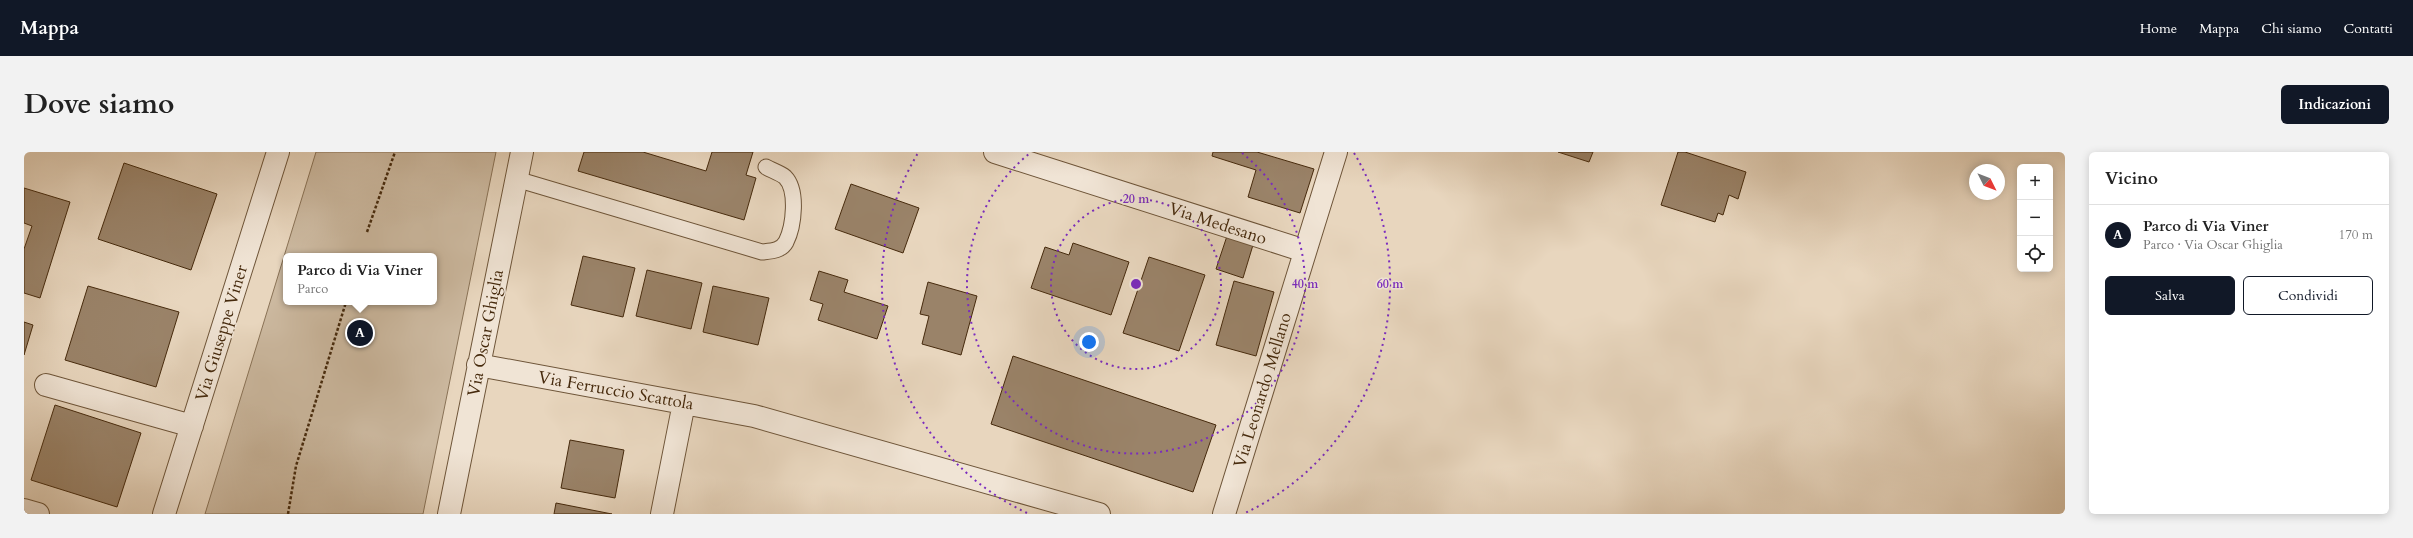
<!DOCTYPE html>
<html lang="it">
<meta charset="utf-8">
<style>
:root{--surface:#fff;--page:#f2f2f2;--text:#222;--muted:#767676;--line:#e0e0e0;--accent:#111827}
body{margin:0;font-family:Cardo,serif;background:var(--page);color:var(--text)}
.controls{position:absolute;right:12px;top:12px;display:grid;overflow:hidden;border-radius:6px;box-shadow:0 2px 10px #0003}
.controls button{width:36px;height:36px;display:grid;place-items:center;padding:0;border:0;border-bottom:1px solid var(--line);background:var(--surface);color:var(--text);font:20px sans-serif}
.compass{position:absolute;left:1945px;top:12px;width:36px;height:36px;border-radius:50%;background:var(--surface);box-shadow:0 2px 10px #0003;rotate:132deg}
.you{position:absolute;left:1065px;top:190px;width:14px;height:14px;margin:-10px;border:3px solid #fff;border-radius:50%;background:#1a73e8;box-shadow:0 0 0 6px #1a73e833}
.badge{display:grid;place-items:center;width:26px;height:26px;border-radius:50%;background:var(--accent);color:#fff;font-size:13px;font-weight:700}
.pin{position:absolute;translate:-50% -50%;border:2px solid #fff;box-shadow:0 1px 4px #0006}
.popup{position:absolute;left:259px;top:101px;width:154px;height:52px;box-sizing:border-box;display:grid;place-content:center;border-radius:6px;background:var(--surface);filter:drop-shadow(0 1px 3px #0005);font-size:13px;white-space:nowrap;color:var(--muted)}
.popup b{font-size:15px;color:var(--text)}
.popup::after{content:'';position:absolute;left:50%;top:100%;margin-left:-8px;border:8px solid transparent;border-top-color:var(--surface)}
.list{margin:0;padding:0;list-style:none}
h2{display:flex;justify-content:space-between;align-items:center;height:52px;margin:0;padding:0 16px;font-size:17px}
h2 small{font-size:13px;font-weight:400;color:var(--muted)}
.list li{display:grid;grid-template-columns:26px 1fr auto;gap:12px;align-items:center;box-sizing:border-box;height:60px;padding:0 16px;border-top:1px solid var(--line)}
.list b{display:block;font-size:15px;white-space:nowrap}
.list p{margin:0;font-size:13px;white-space:nowrap;color:var(--muted)}
.list em{font-size:13px;font-style:normal;color:var(--muted)}
.actions{display:flex;gap:8px;padding:12px 16px}
.actions a{flex:1;padding:9px 0;border:1px solid var(--accent);border-radius:6px;text-align:center;font-size:14px;color:var(--accent)}
.actions .main{background:var(--accent);color:#fff}
.icon{flex:none;width:22px;height:22px;fill:none;stroke:currentColor;stroke-width:2;stroke-linecap:round;stroke-linejoin:round}
.map{position:relative;flex:none;width:2041px;height:362px;overflow:hidden;border-radius:6px}
header{display:flex;align-items:center;gap:24px;box-sizing:border-box;height:56px;padding:0 20px;background:var(--accent);color:#fff}
header strong{font-size:19px}
nav{display:flex;gap:22px;margin-inline-start:auto;font-size:14px}
.intro{display:flex;align-items:center;justify-content:space-between;box-sizing:border-box;height:96px;padding:0 24px}
h1{margin:0;font-size:28px}
.button{padding:10px 18px;border-radius:6px;background:var(--accent);color:#fff;font-size:14px;font-weight:700}
main{display:flex;gap:24px;padding:0 24px}
aside{flex:1;background:var(--surface);border-radius:6px;box-shadow:0 2px 10px #0003}
.map>svg:first-child{display:block}
.green{fill:#ccb9a0;stroke:#897256;fill-rule:evenodd}
.building{fill:#9a8369;stroke:#462a0d}
.lines{fill:none;stroke-linecap:round;stroke-linejoin:round}
.lane-casing{stroke:#6e5539;stroke-width:17}
.street-casing{stroke:#6e5539;stroke-width:24}
.path{stroke:#462a0d;stroke-width:2.5;stroke-dasharray:3 2;stroke-linecap:butt}
.lane{stroke:#f0e4d5;stroke-width:15}
.street{stroke:#f0e4d5;stroke-width:22}
.ring{fill:none;stroke:#7b2cbf;stroke-width:2;stroke-dasharray:2 4}
.labels{text-anchor:middle;stroke-width:3;stroke-linejoin:round;paint-order:stroke}
.street-label{font-size:17px;fill:#462a0d;stroke:#f0e4d5}
.centre{fill:#7b2cbf;stroke:#f0e4d5;stroke-width:2}
.ring-label{font-size:12px;text-anchor:middle;font-weight:bold;fill:#7b2cbf;stroke:#f0e4d5;stroke-width:3;stroke-linejoin:round;paint-order:stroke}
</style>
<header>
<strong>Mappa</strong>
<nav><a>Home</a><a>Mappa</a><a>Chi siamo</a><a>Contatti</a></nav>
</header>
<div class="intro"><h1>Dove siamo</h1><a class="button">Indicazioni</a></div>
<main>
<div class="map">
<svg width="2041" height="362" viewBox="0 0 2041 362">
<rect width="100%" height="100%" fill="#e8d6be"/>
<filter id="stains"><feTurbulence type="fractalNoise" baseFrequency=".005" numOctaves="4"/><feColorMatrix values="0 0 0 0 .2 0 0 0 0 .09 0 0 0 0 .02 0 0 0 .5 -.17"/></filter>
<radialGradient id="worn" r=".72"><stop offset=".6" stop-color="#630" stop-opacity="0"/><stop offset="1" stop-color="#630" stop-opacity=".3"/></radialGradient>
<path class="green" d="M292,0H472L399,362H181ZM262,104H410V150H262Z"/>
<path class="building" d="M560,0H619L682,19L688,0H729L722,23L732,26L720,68L554,19Z
M1189,0H1233L1290,17L1276,61L1224,45L1232,18L1188,4Z
M1534,0H1569L1565,10Z
M1654,0H1661L1722,20L1714,47L1705,43L1699,63L1694,61L1691,70L1637,53Z
M100,11L193,42L167,118L74,87Z
M827,32L895,56L879,101L811,77Z
M0,36L46,50L16,146L0,141V97L8,74L0,71Z
M1203,84L1229,93L1219,126L1192,117Z
M1049,91L1105,110L1087,163L1007,136L1021,95L1045,103Z
M559,104L611,116L599,165L547,153Z
M1125,105L1181,123L1155,199L1099,181Z
M623,118L678,131L667,177L612,164Z
M795,119L824,128L820,140L864,154L853,187L794,168L799,152L786,148Z
M1210,129L1250,140L1232,204L1192,193Z
M904,130L953,144L937,203L898,192L905,164L896,162Z
M64,134L155,160L132,235L41,208Z
M689,134L745,146L734,193L679,180Z
M0,170L9,173L0,203Z
M989,204L1192,273L1169,340L967,272Z
M31,253L117,281L93,355L7,328Z
M546,288L600,298L591,346L537,336Z
M532,351L588,362H530Z"/>
<g class="lines">
<defs>
<path id="lane" d="M492,27L738,100C747,99 757,99 762,90C770,74 774,38 761,25C756,21 747,18 742,15"/>
<path id="street" d="M971,0L1281,99
M454,213L730,264L1075,362
M22,233L168,274
M0,358L14,362
M140,362L254,0
M425,362L498,0
M638,362L660,251
M1200,362L1312,0"/>
</defs>
<use href="#lane" class="lane-casing"/>
<use href="#street" class="street-casing"/>
<path class="path" d="M343,80L371,0
M264,362L272,314L322,150"/>
<use href="#lane" class="lane"/>
<use href="#street" class="street"/>
</g>
<g class="ring">
<circle cx="1112" cy="132" r="85"/>
<path d="M1218 1A169 169 0 1 1 1006 1"/>
<path d="M1003 361A254 254 0 0 1 894 1M1330 1A254 254 0 0 1 1221 361"/>
</g>
<g class="labels">
<g class="street-label">
<text transform="translate(1194 71) rotate(18)" y="6">Via Medesano</text>
<text transform="translate(197 181) rotate(-73)" y="6">Via Giuseppe Viner</text>
<text transform="translate(461 181) rotate(-79)" y="6">Via Oscar Ghiglia</text>
<text transform="translate(592 238) rotate(10)" y="6">Via Ferruccio Scattola</text>
<text transform="translate(1238 238) rotate(-73)" y="6">Via Leonardo Mellano</text>
</g>
</g>
<circle cx="1112" cy="132" r="6" class="centre"/>
<g class="ring-label">
<text x="1112" y="51">20 m</text>
<text x="1281" y="136">40 m</text>
<text x="1366" y="136">60 m</text>
</g>
<rect width="100%" height="100%" filter="url(#stains)"/>
<rect width="100%" height="100%" fill="url(#worn)"/>
</svg>
<div class="controls">
<button>+</button>
<button>−</button>
<button><svg class="icon" aria-label="locate" viewBox="0 0 24 24"><circle cx="12" cy="12" r="6"/><path d="M12 2v4M12 18v4M2 12h4M18 12h4"/></svg></button>
</div>
<svg class="compass" viewBox="-18 -18 36 36"><path d="M0-13l5 13h-10z" fill="#e53935"/><path d="M0 13l5-13h-10z" fill="#767676"/></svg>
<div class="you"></div>
<div class="pin badge" style="left:336px;top:181px">A</div>
<div class="popup"><b>Parco di Via Viner</b>Parco</div>
</div>
<aside>
<h2>Vicino<small></small></h2>
<ul class="list">
<li><span class="badge">A</span><div><b>Parco di Via Viner</b><p>Parco · Via Oscar Ghiglia</p></div><em>170 m</em></li>
</ul>
<div class="actions"><a class="main">Salva</a><a>Condividi</a></div>
</aside>
</main>
